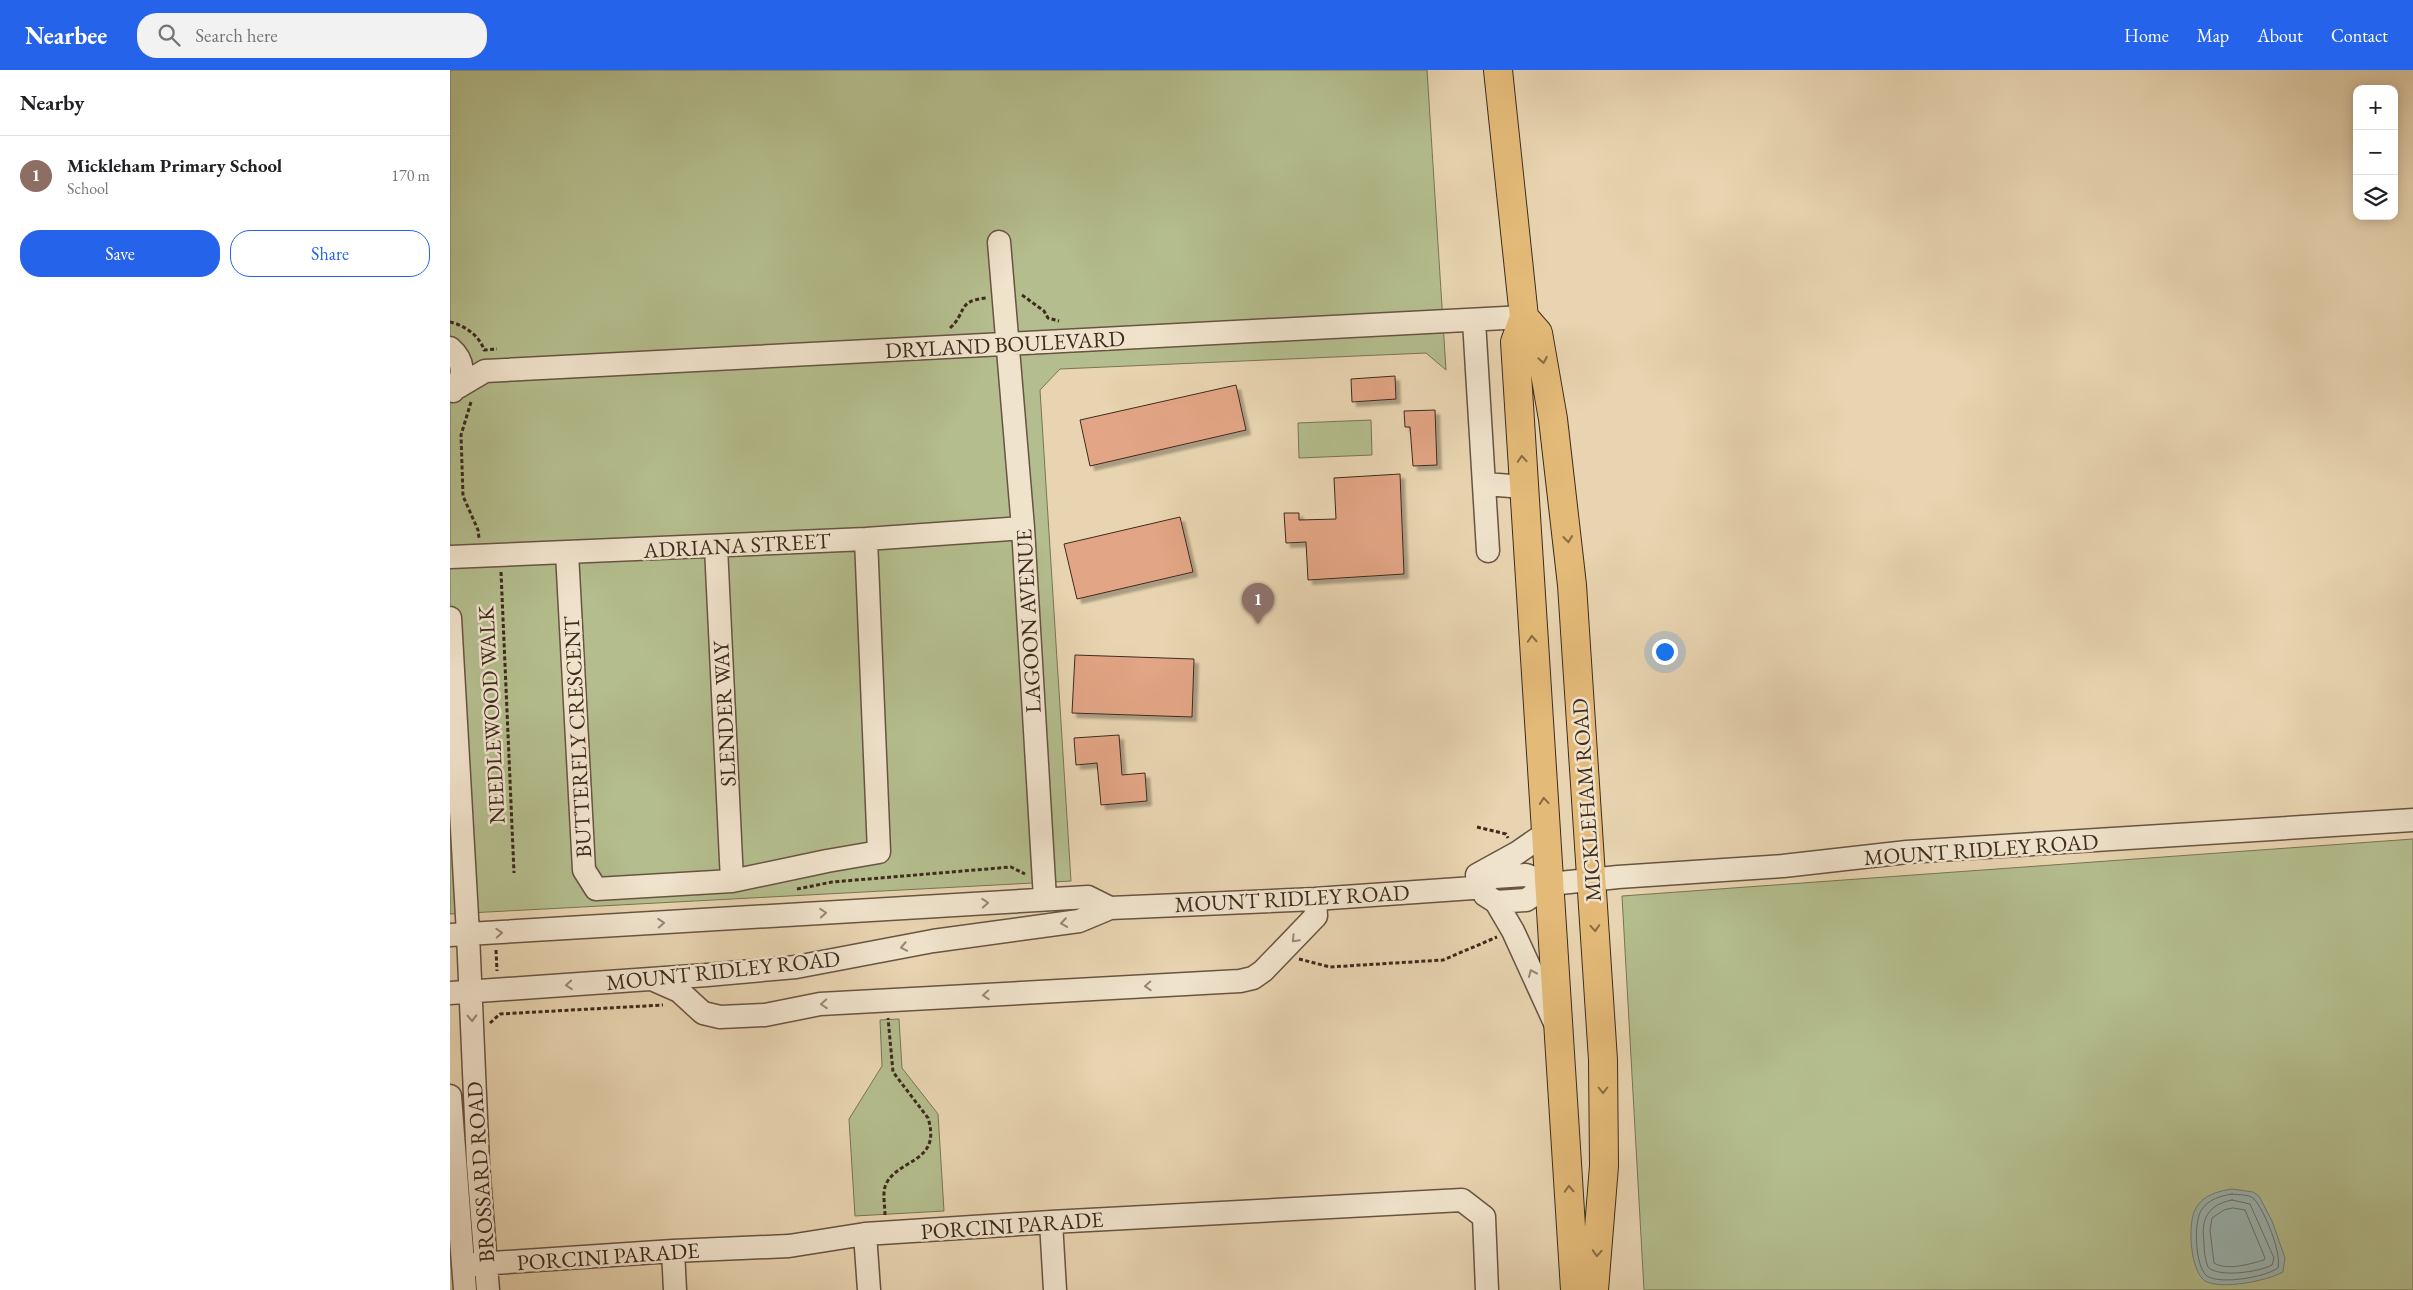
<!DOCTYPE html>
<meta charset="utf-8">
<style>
:root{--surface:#fff;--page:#f2f2f2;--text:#202124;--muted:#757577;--line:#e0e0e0;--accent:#2563eb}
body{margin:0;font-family:"EB Garamond",serif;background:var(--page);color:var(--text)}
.controls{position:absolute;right:15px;top:15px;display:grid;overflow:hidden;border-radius:10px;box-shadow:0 2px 12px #0003}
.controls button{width:45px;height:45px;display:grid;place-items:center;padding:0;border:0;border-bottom:1px solid var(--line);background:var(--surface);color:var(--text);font:25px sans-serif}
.you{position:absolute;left:1214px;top:581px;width:18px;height:18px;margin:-12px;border:4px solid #fff;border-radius:50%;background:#1a73e8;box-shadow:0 0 0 8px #1a73e833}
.badge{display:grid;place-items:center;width:32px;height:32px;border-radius:50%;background:var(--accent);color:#fff;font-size:16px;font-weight:700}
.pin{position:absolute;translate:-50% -41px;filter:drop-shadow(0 1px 2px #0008)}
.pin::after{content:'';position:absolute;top:26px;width:18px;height:15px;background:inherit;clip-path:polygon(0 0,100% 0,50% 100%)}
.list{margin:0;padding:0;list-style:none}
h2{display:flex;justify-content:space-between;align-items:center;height:65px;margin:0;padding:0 20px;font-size:21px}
h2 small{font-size:16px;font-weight:400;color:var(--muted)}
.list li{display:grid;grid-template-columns:32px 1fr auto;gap:15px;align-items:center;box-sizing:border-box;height:80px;padding:0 20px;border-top:1px solid var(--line)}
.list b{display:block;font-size:19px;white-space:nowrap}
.list p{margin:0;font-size:16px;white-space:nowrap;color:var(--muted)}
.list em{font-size:16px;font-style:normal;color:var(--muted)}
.actions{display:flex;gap:10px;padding:15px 20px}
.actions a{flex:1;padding:11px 0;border:1px solid var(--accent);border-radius:20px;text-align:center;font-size:18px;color:var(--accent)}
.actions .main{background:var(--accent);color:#fff}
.icon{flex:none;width:28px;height:28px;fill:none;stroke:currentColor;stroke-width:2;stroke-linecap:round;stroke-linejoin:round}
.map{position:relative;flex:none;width:1963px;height:1220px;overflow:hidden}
header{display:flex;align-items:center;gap:30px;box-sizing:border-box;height:70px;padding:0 25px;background:var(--accent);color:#fff}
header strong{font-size:24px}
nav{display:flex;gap:28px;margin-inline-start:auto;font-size:18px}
.search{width:350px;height:45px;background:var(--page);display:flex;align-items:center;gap:12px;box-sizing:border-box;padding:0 18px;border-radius:20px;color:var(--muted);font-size:19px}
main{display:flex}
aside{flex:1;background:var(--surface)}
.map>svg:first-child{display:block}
.green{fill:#b4bd8d;stroke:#797456}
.water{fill:#9ab6b4;stroke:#757e78}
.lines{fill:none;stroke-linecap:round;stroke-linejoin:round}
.shore{stroke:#6c7069;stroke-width:1}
.building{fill:#e2a585;stroke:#3e2a1e;filter:url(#shadow)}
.minor-casing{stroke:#685442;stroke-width:25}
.major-casing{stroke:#3e2a1e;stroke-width:30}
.path{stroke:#3e2a1e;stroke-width:3;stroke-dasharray:4 2.5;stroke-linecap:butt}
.minor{stroke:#f0e3cc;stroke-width:22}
.major{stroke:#e4ba78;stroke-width:28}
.oneway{stroke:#896b46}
.oneway2{stroke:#978675}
.labels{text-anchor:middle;stroke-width:5;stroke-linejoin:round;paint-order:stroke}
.street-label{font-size:22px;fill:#3e2a1e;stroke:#f0e3cc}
</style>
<header>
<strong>Nearbee</strong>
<div class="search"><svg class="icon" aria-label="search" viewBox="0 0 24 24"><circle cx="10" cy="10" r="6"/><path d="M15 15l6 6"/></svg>Search here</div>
<nav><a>Home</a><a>Map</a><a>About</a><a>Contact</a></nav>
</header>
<main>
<aside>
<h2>Nearby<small></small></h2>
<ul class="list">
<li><span class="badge" style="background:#8d6e63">1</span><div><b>Mickleham Primary School</b><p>School</p></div><em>170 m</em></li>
</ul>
<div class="actions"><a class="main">Save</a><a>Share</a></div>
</aside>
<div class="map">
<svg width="1963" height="1220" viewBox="0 0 1963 1220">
<defs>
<filter id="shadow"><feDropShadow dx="4.5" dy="4.5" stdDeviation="1" flood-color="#0004"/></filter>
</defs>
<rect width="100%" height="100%" fill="#e8d4b0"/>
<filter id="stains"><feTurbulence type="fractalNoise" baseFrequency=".004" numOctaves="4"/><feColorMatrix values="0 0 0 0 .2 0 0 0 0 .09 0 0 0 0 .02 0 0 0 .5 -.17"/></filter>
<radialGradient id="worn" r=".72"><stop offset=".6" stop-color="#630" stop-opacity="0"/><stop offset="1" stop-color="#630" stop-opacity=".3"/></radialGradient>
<path class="green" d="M0,0H977L996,300L976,283L610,299L590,320L621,811L0,844Z
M921,350L922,385L849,388L848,353Z
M1963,769V1220H1194L1172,826Z
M449,949L452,998L488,1044L494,1141L405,1146L399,1049L432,996L430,950Z"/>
<path class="water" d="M1782,1119L1803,1122L1809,1126L1822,1151L1835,1188L1833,1202C1816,1211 1772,1220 1755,1211C1740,1201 1737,1152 1746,1138C1753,1125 1769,1121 1782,1119Z"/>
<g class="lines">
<path class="shore" d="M1782,1124C1788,1125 1800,1124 1804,1129C1815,1141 1832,1184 1828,1198C1815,1207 1771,1215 1757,1206C1745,1197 1743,1151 1752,1139C1759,1129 1771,1126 1782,1124Z
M1782,1130L1800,1134L1824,1188L1822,1195C1809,1202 1768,1208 1758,1197C1755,1189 1754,1182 1754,1173C1751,1149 1757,1135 1782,1130Z
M1783,1138L1795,1140L1815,1188L1814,1190C1800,1194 1777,1201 1764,1193L1760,1160L1762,1148L1774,1140Z"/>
</g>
<path class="building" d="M945,306L946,329L902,332L901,309Z
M786,315L796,360L640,396L630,350Z
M985,340L987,395L963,396L960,357H955L954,341Z
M950,404L954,504L858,510L856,472L836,473L834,443H849V450L886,449L884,408Z
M730,447L743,502L627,529L614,474Z
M625,585L744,589L742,647L622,643Z
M669,665L672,705L695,703L697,731L651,735L647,693L626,695L624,668Z"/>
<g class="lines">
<defs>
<path id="minor" d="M549,172L573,458L595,829
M1024,251L1038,481
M0,278C14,290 16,307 3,321
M8,317L35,301L1074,247
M1035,414L1074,417
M266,477L282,811
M117,483L134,800L146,819L282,811L377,791L429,782L416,469
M0,487L416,469L573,458
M0,548L18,864L28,1094L38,1220
M1027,805L1067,783L1096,763
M1035,825L1046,832L1076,830L1100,814
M1046,832L1063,861L1105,953
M0,865L638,827L660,838
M204,910L229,921L253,943L270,947L315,945L370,934L790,911L803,908L813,901L866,846L865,829
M0,923L257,905L346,897L483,871L629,851L660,838L865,829L1023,818L1044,807L1076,805L1100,814L1168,807L1333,796L1457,782L1963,750
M0,1026L15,1220
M601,1152L605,1220
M415,1164L419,1220
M223,1181L225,1220
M13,1195L223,1181L339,1176L415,1164L601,1152L1012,1130L1034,1147L1037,1220"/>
<path id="major" d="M1048,0L1074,247L1065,272L1125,1220
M1074,247L1088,263L1103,349L1122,515L1153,990L1154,1096L1144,1220"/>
</defs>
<use href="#minor" class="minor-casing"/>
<use href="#major" class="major-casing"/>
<path class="path" d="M572,225L594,241L598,248L609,251
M0,252C14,255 30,266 34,280L47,279
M500,258C517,243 506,231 536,228
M21,332L11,365L13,426L28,460L29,468
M51,502L64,803
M1027,757L1056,764L1058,768
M347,819L382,812L561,797L575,804
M46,880L47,901
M849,889L880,897L993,890L1047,867
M40,953L50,944L213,935
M435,1145C435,1135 432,1123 436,1114C449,1088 492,1093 478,1048L443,1002L438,948"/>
<use href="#minor" class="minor"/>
<use href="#major" class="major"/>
</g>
<defs><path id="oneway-chevron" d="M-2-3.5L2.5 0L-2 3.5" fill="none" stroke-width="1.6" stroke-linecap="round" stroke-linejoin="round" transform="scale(1.25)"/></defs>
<g class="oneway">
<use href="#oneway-chevron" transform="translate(1093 290) rotate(80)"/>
<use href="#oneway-chevron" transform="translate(1072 389) rotate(-94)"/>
<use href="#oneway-chevron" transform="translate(1118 469) rotate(84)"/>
<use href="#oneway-chevron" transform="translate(1082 569) rotate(-93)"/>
<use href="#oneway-chevron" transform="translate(1094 731) rotate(-95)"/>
<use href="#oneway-chevron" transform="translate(1145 858) rotate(86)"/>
<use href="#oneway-chevron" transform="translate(1153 1020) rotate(90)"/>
<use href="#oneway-chevron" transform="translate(1119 1119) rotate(-93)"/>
<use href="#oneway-chevron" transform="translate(1147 1183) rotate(94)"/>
</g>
<g class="oneway2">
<use href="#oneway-chevron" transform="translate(535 833) rotate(-4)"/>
<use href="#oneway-chevron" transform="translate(373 843) rotate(-4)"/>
<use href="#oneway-chevron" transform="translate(211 853) rotate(-4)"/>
<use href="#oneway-chevron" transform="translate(614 853) rotate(172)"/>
<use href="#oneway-chevron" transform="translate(49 863) rotate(-3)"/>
<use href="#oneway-chevron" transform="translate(845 869) rotate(134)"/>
<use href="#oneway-chevron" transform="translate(454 877) rotate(169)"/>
<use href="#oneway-chevron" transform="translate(1082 903) rotate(-114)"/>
<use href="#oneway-chevron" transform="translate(119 915) rotate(176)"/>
<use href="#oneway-chevron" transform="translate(698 916) rotate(177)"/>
<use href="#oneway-chevron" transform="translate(536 925) rotate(177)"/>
<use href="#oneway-chevron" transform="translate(374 934) rotate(176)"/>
<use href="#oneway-chevron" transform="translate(22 948) rotate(88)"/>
</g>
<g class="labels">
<g class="street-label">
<text transform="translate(555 274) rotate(-3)" y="8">DRYLAND BOULEVARD</text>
<text transform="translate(287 475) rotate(-3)" y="8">ADRIANA STREET</text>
<text transform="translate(578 551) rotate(-93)" y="8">LAGOON AVENUE</text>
<text transform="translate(274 644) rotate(-93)" y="8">SLENDER WAY</text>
<text transform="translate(41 645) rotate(-93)" y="8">NEEDLEWOOD WALK</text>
<text transform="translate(127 667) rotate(-93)" y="8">BUTTERFLY CRESCENT</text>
<text transform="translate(1136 730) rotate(-94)" y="8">MICKLEHAM ROAD</text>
<text transform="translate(1531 779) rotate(-4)" y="8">MOUNT RIDLEY ROAD</text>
<text transform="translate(842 828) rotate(-3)" y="8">MOUNT RIDLEY ROAD</text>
<text transform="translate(273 900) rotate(-6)" y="8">MOUNT RIDLEY ROAD</text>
<text transform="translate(30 1102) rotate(-94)" y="8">BROSSARD ROAD</text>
<text transform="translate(562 1155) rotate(-4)" y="8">PORCINI PARADE</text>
<text transform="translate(158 1186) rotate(-4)" y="8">PORCINI PARADE</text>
</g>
</g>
<rect width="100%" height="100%" filter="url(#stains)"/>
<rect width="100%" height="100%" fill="url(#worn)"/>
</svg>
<div class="controls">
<button>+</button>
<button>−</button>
<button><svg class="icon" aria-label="layers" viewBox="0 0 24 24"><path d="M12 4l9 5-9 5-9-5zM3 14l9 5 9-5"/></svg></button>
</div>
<div class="you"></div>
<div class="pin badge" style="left:808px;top:554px;background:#8d6e63">1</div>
</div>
</main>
